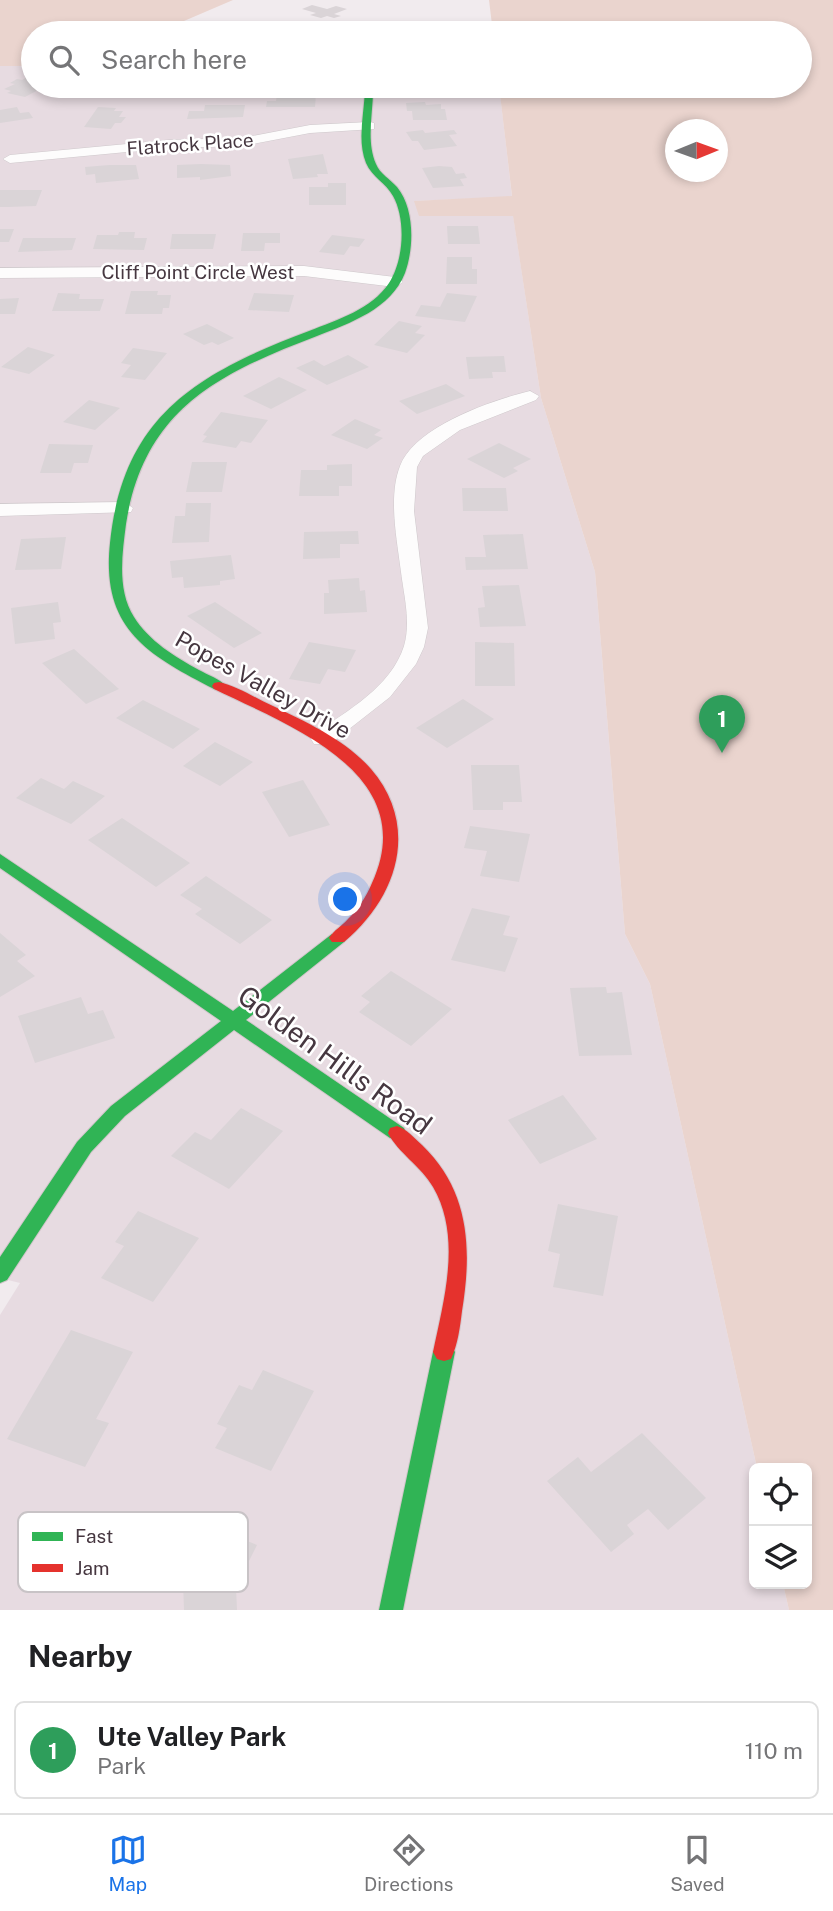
<!DOCTYPE html>
<style>
:root{--surface:#fff;--page:#f6f6f6;--text:#202124;--muted:#757577;--line:#e0e0e0;--accent:#1a73e8}
body{margin:0;font-family:"Public Sans",sans-serif;background:var(--page);color:var(--text)}
.controls{position:absolute;right:21px;bottom:21px;display:grid;overflow:hidden;border-radius:10px;box-shadow:0 4px 10px #0003}
.controls button{width:63px;height:63px;display:grid;place-items:center;padding:0;border:0;border-bottom:2px solid var(--line);background:var(--surface);color:var(--text);font:35px sans-serif}
.compass{position:absolute;left:665px;top:119px;width:63px;height:63px;border-radius:50%;background:var(--surface);box-shadow:0 4px 10px #0003;rotate:89deg}
.you{position:absolute;left:346px;top:900px;width:24px;height:24px;margin:-18px;border:5px solid #fff;border-radius:50%;background:#1a73e8;box-shadow:0 0 0 10px #1a73e833}
.badge{display:grid;place-items:center;width:46px;height:46px;border-radius:50%;background:var(--accent);color:#fff;font-size:23px;font-weight:700}
.pin{position:absolute;translate:-50% -58px;filter:drop-shadow(0 2px 4px #0008)}
.pin::after{content:'';position:absolute;top:37px;width:24px;height:21px;background:inherit;clip-path:polygon(0 0,100% 0,50% 100%)}
.list{margin:0;padding:0;list-style:none}
h2{display:flex;justify-content:space-between;align-items:center;height:91px;margin:0;padding:0 28px;font-size:30px}
h2 small{font-size:23px;font-weight:400;color:var(--muted)}
.list li{display:grid;grid-template-columns:46px 1fr auto;gap:21px;align-items:center;box-sizing:border-box;height:98px;margin:0 14px 14px;padding:0 14px;border:2px solid var(--line);border-radius:10px}
.list b{display:block;font-size:26px;white-space:nowrap}
.list p{margin:0;font-size:23px;white-space:nowrap;color:var(--muted)}
.list em{font-size:23px;font-style:normal;color:var(--muted)}
.icon{flex:none;width:38px;height:38px;fill:none;stroke:currentColor;stroke-width:2;stroke-linecap:round;stroke-linejoin:round}
.map{position:relative;flex:none;width:833px;height:1610px;overflow:hidden}
.search{position:absolute;background:var(--surface);box-shadow:0 4px 10px #0003;left:21px;right:21px;top:21px;height:77px;display:flex;align-items:center;gap:18px;box-sizing:border-box;padding:0 24px;border-radius:38px;color:var(--muted);font-size:26px}
.sheet{height:203px;background:var(--surface)}
nav{display:flex;justify-content:space-around;align-items:center;box-sizing:border-box;height:98px;border-top:2px solid var(--line);background:var(--surface);font-size:19px;color:var(--muted)}
nav a{display:grid;justify-items:center;gap:4px}
nav .on{color:var(--accent)}
.map>svg:first-child{display:block}
.residential{fill:#e7dbe1}
.green{fill:#ead4ce;fill-rule:evenodd}
.building{fill:#dad4d7}
.lines{fill:none;stroke-linecap:round;stroke-linejoin:round}
.street-casing{stroke:#cfc9cc;stroke-width:1}
.fast-casing{stroke:#d2c6cb;stroke-width:2}
.jam-casing{stroke:#d2c6cb;stroke-width:2}
.street{fill:#fdfcfc;fill-rule:evenodd}
.fast{fill:#30b455;fill-rule:evenodd}
.jam{fill:#e5322d;fill-rule:evenodd}
.labels{text-anchor:middle;stroke-width:5;stroke-linejoin:round;paint-order:stroke}
.far-street-label{font-size:19px;fill:#463740;stroke:#fff}
.street-label{font-size:23px;fill:#463740;stroke:#fff}
.near-street-label{font-size:28px;fill:#463740;stroke:#fff}
.key{fill:#fff;stroke:#c8c3c6;stroke-width:2}
.key-label{font-size:19px;fill:#463740}
</style>
<div class="map">
<svg width="833" height="1610" viewBox="0 0 833 1610">
<rect width="100%" height="100%" fill="#f1ebee"/>
<path class="residential" d="M0,66H33V86H186L195,92L248,91L272,86H331L352,92L385,95L500,93L512,197L415,201L420,216L513,215L541,398L595,572L625,934L650,984L757,1468H754V1584H783L789,1610H0V1315L20,1283L0,1278Z"/>
<path class="green" d="M0,0H233L156,33H33V66H0Z
M489,0H833V1610H789L783,1584H807V1468H757L650,984L625,934L595,572L541,398L513,216H419L414,201L512,196L499,86H800V33H493ZM676,130H718V172H676Z"/>
<path class="building" d="M312,5L327,9L336,6L347,9L334,14L341,16L334,18L327,16L321,18L310,15L316,13L302,9Z
M31,75L33,86H41L37,88L40,89L25,97L7,93L11,91L4,89L15,84L10,83L17,79L22,80Z
M114,86H146L160,88L143,98L97,93L104,87Z
M277,94H316L315,107H266L267,101H276Z
M425,102L426,105L441,104V109H445L447,120H413L412,111H407L406,103Z
M205,105H245L243,117L187,119L189,111H204Z
M17,107L20,113L29,112L33,118L0,123V110Z
M98,107L116,108L114,111H123L119,117H126L121,123H115L111,129L84,127Z
M423,130L425,133L454,130L457,134L449,135L457,146L424,150L418,141H412L406,132Z
M323,154L328,174H317L318,177L293,179L288,159Z
M201,164L230,165L231,176L200,180V177L177,178V165Z
M110,165H136L139,179L96,183L95,174L86,175L85,167Z
M439,166L452,167L456,174L464,173L467,178L460,179L464,186L433,188L422,168Z
M328,183H346V205H309V187H328Z
M0,190H42L36,206L8,207H0Z
M447,226H478L480,244H448Z
M0,229H14L9,242H0Z
M119,232H135L134,238H147L144,250L93,249L97,235H118Z
M243,233H280V243H265L264,251H241Z
M172,234H216L213,249H170Z
M332,235L365,239L359,247L350,246L344,255L319,252Z
M23,238H76L72,250L18,252Z
M447,257H472V269H477V284H446Z
M131,291H158L157,295H171L169,308H163L162,314H125Z
M58,293L80,294L79,299H104L100,311H52Z
M254,293L294,295L289,312L248,310Z
M447,293L477,296L465,322L415,316L421,305L440,307Z
M19,298L15,314H0V299Z
M399,321L422,326L415,333L425,335L407,353L374,345Z
M207,324L234,338L218,345L212,342L204,345L183,334Z
M28,347L55,355L29,374L1,367Z
M133,348L167,353L145,380L121,377L131,365L121,363Z
M348,355L369,367L327,385L296,368L314,360L324,366Z
M504,356L506,372H492L493,378L469,379L466,357Z
M279,377L307,390L271,409L243,396Z
M446,384L465,396L417,414L399,401Z
M89,400L120,408L95,430L63,422Z
M221,412L268,420L251,443L241,441L236,448L202,442L207,436L203,435Z
M355,419L381,430L374,435L383,438L367,449L331,435Z
M499,443L531,459L513,468L518,471L504,478L467,459Z
M49,444L93,445L88,463H74L71,473H40Z
M192,462H227L222,492H186Z
M352,464V486H339V496H299L301,470H327V465Z
M462,488H506L508,511H463Z
M186,503H211L209,542L172,543L175,516H185Z
M358,531L359,544H340V558L303,559L304,532Z
M523,534L528,569L466,570L465,557H486L483,535Z
M66,537L61,569L15,570L21,539Z
M231,555L235,579L220,581V585L184,588L183,577L172,578L170,561Z
M359,578L360,591L365,590L367,612L324,614V593H329L328,580Z
M519,585L526,626L480,627L478,608L485,607L482,586Z
M58,602L61,622L53,623L55,639L15,644L11,608Z
M215,602L262,633L234,648L187,616Z
M309,642L356,650L345,672L328,669L320,684L289,679Z
M475,642L514,643L515,686H475Z
M74,649L119,689L86,704L42,663Z
M463,699L494,719L447,748L416,728Z
M143,700L200,729L173,749L116,718Z
M215,742L253,762L220,786L183,766Z
M471,765H519L522,802H503V810H473Z
M41,778L64,789L73,781L105,796L71,824L16,798Z
M303,780L330,825L289,837L262,792Z
M122,818L190,863L156,887L88,840Z
M470,826L530,834L519,882L480,876L487,851L464,848Z
M206,876L272,920L240,944L195,914L202,909L180,895Z
M472,908L510,916L503,935L518,938L505,972L451,960Z
M0,933L26,955L17,961L35,976L0,997Z
M391,971L452,1009L411,1046L359,1012L370,1002L361,996Z
M606,987L607,993L622,992L632,1055L579,1056L570,988Z
M81,997L88,1014L103,1010L115,1038L35,1063L18,1016Z
M563,1095L597,1139L540,1164L508,1120Z
M241,1108L283,1131L229,1189L171,1156L195,1132L211,1140Z
M558,1204L618,1216L603,1296L553,1287L560,1254L548,1251Z
M138,1211L199,1238L153,1302L101,1278L124,1246L115,1242Z
M71,1330L133,1352L96,1419L109,1423L85,1467L7,1439Z
M263,1370L314,1391L271,1471L215,1448L227,1428L217,1424L239,1385L252,1390Z
M642,1433L706,1498L668,1530L648,1509L627,1525L634,1534L611,1552L547,1481L578,1457L591,1472Z
M212,1527L257,1545L236,1587L237,1610H184L183,1581Z"/>
<g class="lines">
<defs>
<path id="street" d="M369,122L374,123V129L310,133L242,146L169,148L10,163L3,159L10,155L169,140L242,138L310,125Z
M304,266L395,277L403,282L395,287L304,276L0,278V268Z
M530,391L539,396L536,400L460,430L423,456L417,467L414,511L428,628L424,647L416,664L390,697L330,744H314L311,739L314,734C347,711 391,687 404,646C411,622 404,596 401,572C397,540 388,497 400,466C414,427 492,400 530,391Z
M124,502L133,508L131,512L0,516V504Z"/>
<path id="fast" d="M369,87L373,90C373,114 366,141 376,164C380,174 390,179 397,187C415,209 414,248 405,273C391,309 350,323 317,336C217,374 144,410 126,524C122,555 117,590 134,617C149,641 175,657 199,670C208,675 220,679 226,686L219,690L214,689C146,654 101,628 110,543C123,415 198,373 309,331C337,320 372,309 389,283C404,260 406,219 393,196C386,183 372,177 366,163C357,141 364,114 365,90Z
M0,854L233,1011L332,934H344L347,938L344,942L246,1020L404,1128L406,1133L404,1138L397,1140L390,1138L234,1030L125,1116L91,1152L7,1280L0,1283V1257L77,1142L111,1106L221,1021L0,868Z
M444,1343L451,1345L455,1352L403,1610H379L433,1352L437,1345Z"/>
<path id="jam" d="M219,682C237,686 255,698 273,706C306,722 346,740 371,769C420,826 398,897 344,942H332L329,938C334,930 342,926 348,919C358,909 366,897 372,883C422,774 290,726 214,689L212,686L214,683Z
M397,1126C407,1129 414,1138 422,1145C470,1191 472,1250 462,1311C460,1327 458,1344 451,1359L444,1361L437,1359L433,1352C444,1299 462,1237 433,1187C421,1166 398,1153 388,1133L390,1128Z"/>
</defs>
<use href="#street" class="street-casing"/>
<use href="#fast" class="fast-casing"/>
<use href="#jam" class="jam-casing"/>
<use href="#street" class="street"/>
<use href="#fast" class="fast"/>
<use href="#jam" class="jam"/>
</g>
<g class="labels">
<g class="far-street-label">
<text transform="translate(190 144) rotate(-4)" y="7">Flatrock Place</text>
<text x="198" y="279">Cliff Point Circle West</text>
</g>
<g class="street-label">
<text transform="translate(263 685) rotate(29)" y="8">Popes Valley Drive</text>
</g>
<g class="near-street-label">
<text transform="translate(335 1060) rotate(36)" y="10">Golden Hills Road</text>
</g>
</g>
<rect x="18" y="1512" width="230" height="80" rx="10" class="key"/>
<rect x="32" y="1532" width="31" height="9" fill="#30b455"/>
<rect x="32" y="1564" width="31" height="8" fill="#e5322d"/>
<g class="key-label">
<text x="75" y="1543">Fast</text>
<text x="75" y="1575">Jam</text>
</g>
</svg>
<div class="controls">
<button><svg class="icon" aria-label="locate" viewBox="0 0 24 24"><circle cx="12" cy="12" r="6"/><path d="M12 2v4M12 18v4M2 12h4M18 12h4"/></svg></button>
<button><svg class="icon" aria-label="layers" viewBox="0 0 24 24"><path d="M12 4l9 5-9 5-9-5zM3 14l9 5 9-5"/></svg></button>
</div>
<svg class="compass" viewBox="-18 -18 36 36"><path d="M0-13l5 13h-10z" fill="#e53935"/><path d="M0 13l5-13h-10z" fill="#757577"/></svg>
<div class="you"></div>
<div class="pin badge" style="left:722px;top:753px;background:#2e9e5b">1</div>
<div class="search"><svg class="icon" aria-label="search" viewBox="0 0 24 24"><circle cx="10" cy="10" r="6"/><path d="M15 15l6 6"/></svg>Search here</div>
</div>
<section class="sheet">
<h2>Nearby<small></small></h2>
<ul class="list">
<li><span class="badge" style="background:#2e9e5b">1</span><div><b>Ute Valley Park</b><p>Park</p></div><em>110 m</em></li>
</ul>
</section>
<nav>
<a class="on"><svg class="icon" aria-label="map" viewBox="0 0 24 24"><path d="M3 6l6-2 6 2 6-2v14l-6 2-6-2-6 2zM9 4v14M15 6v14"/></svg>Map</a>
<a><svg class="icon" aria-label="directions" viewBox="0 0 24 24"><path d="M12 3l9 9-9 9-9-9zM9 14v-3h6M13 9l2 2-2 2"/></svg>Directions</a>
<a><svg class="icon" aria-label="saved" viewBox="0 0 24 24"><path d="M7 4h10v16l-5-4-5 4z"/></svg>Saved</a>
</nav>
